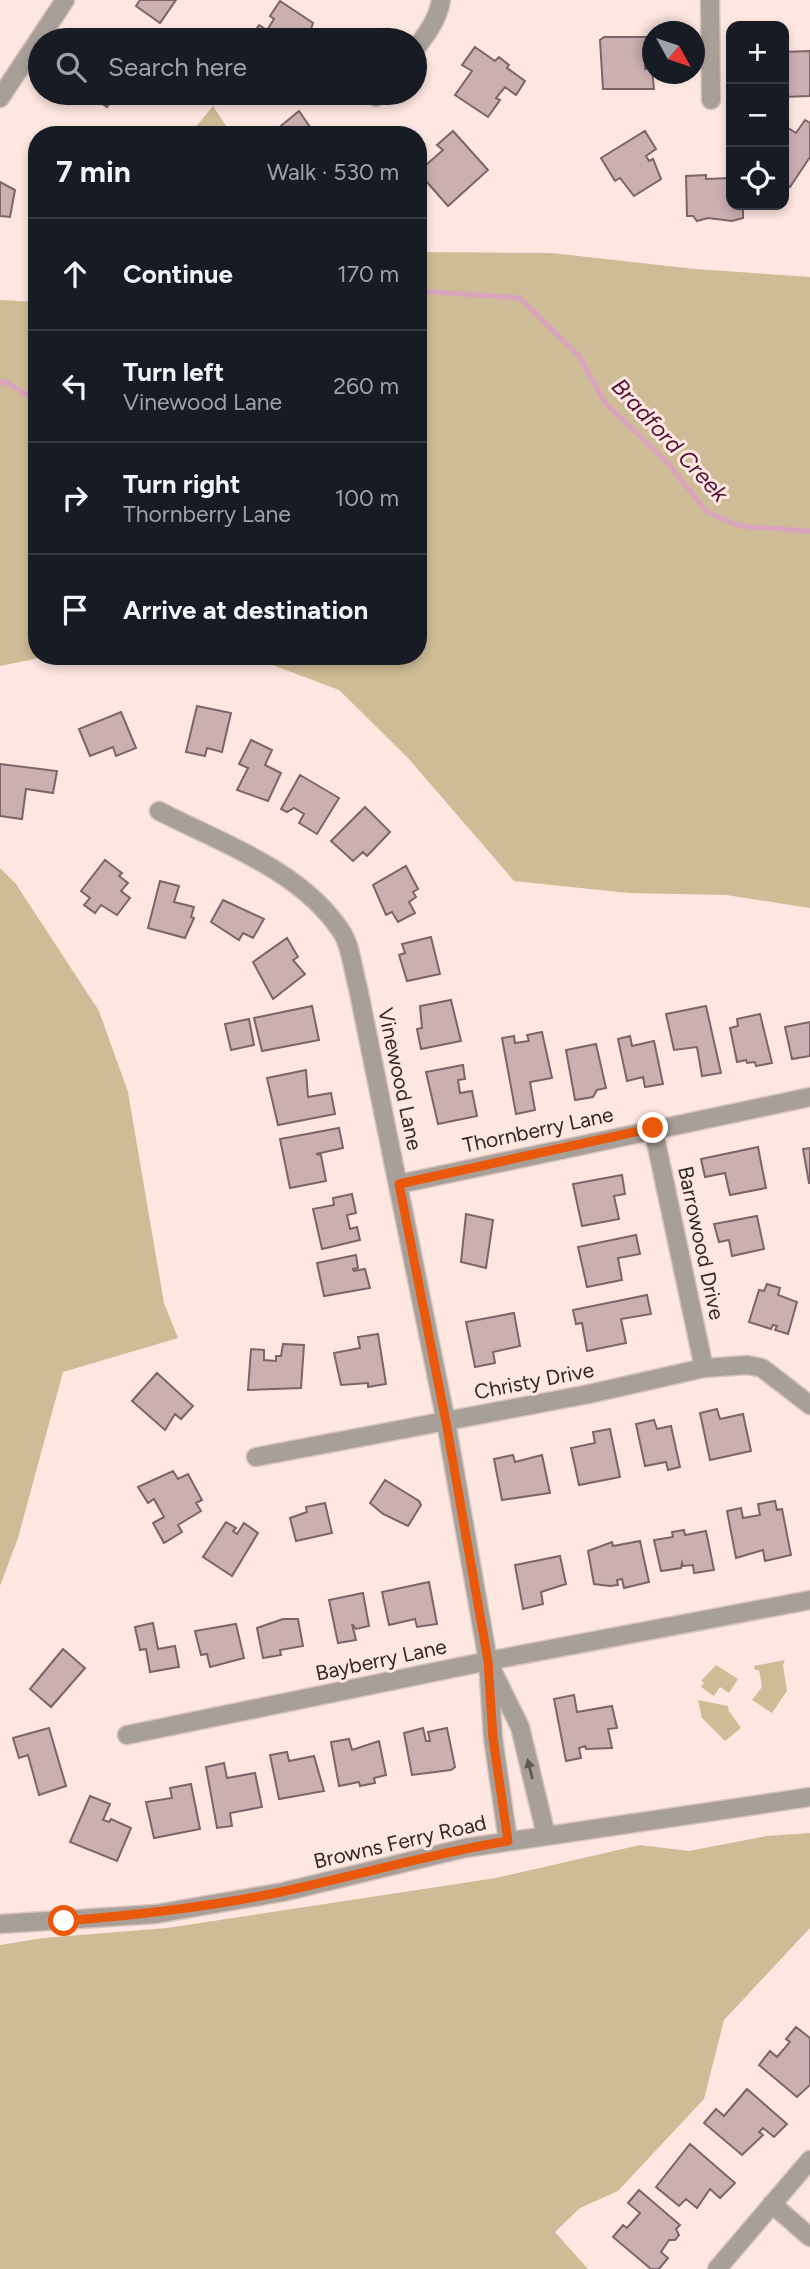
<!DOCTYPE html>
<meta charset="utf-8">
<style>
:root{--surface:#171b24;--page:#242831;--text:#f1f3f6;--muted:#9ea1a6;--line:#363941}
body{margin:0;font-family:Figtree,sans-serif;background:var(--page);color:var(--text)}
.controls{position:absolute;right:21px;top:21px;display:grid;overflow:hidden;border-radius:14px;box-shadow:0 4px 10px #0003}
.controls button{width:63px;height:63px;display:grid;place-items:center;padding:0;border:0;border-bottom:2px solid var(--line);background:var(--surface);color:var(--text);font:35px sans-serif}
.compass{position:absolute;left:642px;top:21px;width:63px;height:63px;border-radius:50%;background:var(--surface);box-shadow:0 4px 10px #0003;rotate:130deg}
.stop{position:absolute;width:21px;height:21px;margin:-16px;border:5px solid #ea580c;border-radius:50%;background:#fff}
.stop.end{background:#ea580c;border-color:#fff;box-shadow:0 2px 7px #0008}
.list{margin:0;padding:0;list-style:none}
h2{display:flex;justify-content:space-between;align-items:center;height:91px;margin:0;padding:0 28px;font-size:30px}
h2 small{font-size:23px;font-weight:400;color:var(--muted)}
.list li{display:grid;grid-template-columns:46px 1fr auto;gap:21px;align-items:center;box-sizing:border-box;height:112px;padding:0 28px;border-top:2px solid var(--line)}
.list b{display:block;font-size:26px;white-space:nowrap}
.list p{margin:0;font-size:23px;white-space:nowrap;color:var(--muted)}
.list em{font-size:23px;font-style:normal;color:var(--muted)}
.icon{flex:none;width:38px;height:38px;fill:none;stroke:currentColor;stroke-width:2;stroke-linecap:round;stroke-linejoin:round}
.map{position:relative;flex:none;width:810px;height:2269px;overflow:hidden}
.search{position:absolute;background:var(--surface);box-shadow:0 4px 10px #0003;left:28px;top:28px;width:399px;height:77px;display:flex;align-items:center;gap:18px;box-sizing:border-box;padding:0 24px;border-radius:38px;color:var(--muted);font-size:26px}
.panel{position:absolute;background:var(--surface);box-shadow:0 4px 10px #0003;left:28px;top:126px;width:399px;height:539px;border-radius:28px}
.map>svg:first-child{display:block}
.green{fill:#cebc97}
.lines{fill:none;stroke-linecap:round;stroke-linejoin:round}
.stream{stroke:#dba4be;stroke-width:5}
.building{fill:#cbafb1;stroke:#7d6466;stroke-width:2}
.minor-casing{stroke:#d8c5be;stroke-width:21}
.minor{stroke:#a89f98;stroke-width:18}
.oneway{fill:#615853}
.route{stroke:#ea580c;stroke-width:9}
.labels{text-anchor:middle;stroke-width:6;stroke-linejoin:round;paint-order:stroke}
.street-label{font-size:21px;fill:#322825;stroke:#fde7e0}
.water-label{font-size:23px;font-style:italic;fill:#521238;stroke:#fde7e0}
</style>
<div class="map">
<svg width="810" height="2269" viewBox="0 0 810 2269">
<rect width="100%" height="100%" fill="#fde7e0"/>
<path class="green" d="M213,106L232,135H189Z
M418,252L552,253L695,269L810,277V908L726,895L628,893L514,881L408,758L339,690L249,656H418Z
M0,300L37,302V656H49L0,666Z
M0,868L16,884L99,1011L128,1092L164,1303L178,1338L63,1372L18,1538L0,1586Z
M785,1660L783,1665L787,1691L772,1713L752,1700L762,1687L759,1670H755L754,1666Z
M716,1665L738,1679L729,1693L720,1687L714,1696L701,1687L704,1683L701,1681Z
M698,1700L728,1706L729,1711L741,1728L725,1741L702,1718Z
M810,1833V1928L724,2020L704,2099L618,2191L580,2208L555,2232L588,2269H0V1945L43,1938L167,1928L496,1878L640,1845L689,1851L766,1836Z"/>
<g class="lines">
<path class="stream" d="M418,291L520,298L579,356L605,403L667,462L707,512L740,526L810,531
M0,383L4,381L37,401"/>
</g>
<path class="building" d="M140,0H176L160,23L136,6Z
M280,1L313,23L308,38L312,40H257L251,37L259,25L267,30L274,19L270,16Z
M604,37H652V53L645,54V69H652L654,89H603L600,40Z
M475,47L495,61L499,57L509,65L507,68L525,81L516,95L505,87L496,98L500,100L488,117L455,95L472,71L462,65Z
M810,51V96L784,97V52Z
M87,93H117L107,107Z
M299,111L310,127L307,129L311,135H270Z
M805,120L810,123V157L790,187L784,182V135L788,128L796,133Z
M453,131L488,170L448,206L418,172L443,150L437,145Z
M645,131L656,149L646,156L649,161L653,159L661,179L634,196L620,178L615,181L601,158Z
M706,175V179L731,178V205H743V218L732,221L708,218L697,221L693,216H687L686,176Z
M0,182L15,190L10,217L0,216Z
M197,706L231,713L222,752L207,748L205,756L186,752Z
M121,712L136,748L116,756L113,747L90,756L79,729Z
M251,740L272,750L265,765L281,773L268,801L237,790L248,768L239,764Z
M0,764L57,771L53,793L26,789L22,819L0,816Z
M300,775L339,798L317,834L299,823L304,814L294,808L287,812L281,809Z
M365,807L390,832L367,856L363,852L353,861L331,841Z
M105,860L122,873L119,876L128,883L121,891L130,898L117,915L101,905L95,913L84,905L90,898L81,891Z
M406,866L418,889L413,892L416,897L409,902L415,913L398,922L392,912L386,915L373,885Z
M160,881L179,886L174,902L194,907L191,917L194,918L185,938L148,928Z
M223,900L264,919L253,938L243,933L239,940L211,922Z
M431,937L440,974L407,981L399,955L405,953L402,944Z
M287,938L298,957L293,960L305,974L273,999L253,962Z
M451,1000L461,1041L421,1049L417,1029L422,1028L420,1006Z
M312,1006L319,1040L262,1051L254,1018Z
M706,1006L721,1073L702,1076L697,1047L674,1050L666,1014Z
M760,1014L772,1063L756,1066L755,1062L747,1063L746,1060L737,1062L730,1028L738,1026L737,1019Z
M249,1019L254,1045L231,1050L225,1024Z
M810,1022V1056L792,1059L785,1027Z
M542,1032L552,1078L530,1082L535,1110L516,1114L502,1038L514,1036L515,1043L529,1041L527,1035Z
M630,1036L632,1046L654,1041L663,1084L645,1087L643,1077L627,1081L618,1039Z
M596,1044L606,1088L597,1090L593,1097L575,1100L566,1050Z
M463,1065L465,1079L458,1080L460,1093L472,1091L477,1116L438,1124L426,1072Z
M306,1070L308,1097L331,1093L335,1114L278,1125L267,1078Z
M339,1128L343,1148L316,1154L321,1155L326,1181L290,1188L280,1139Z
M758,1147L766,1188L730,1195L725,1173L705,1177L701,1159Z
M810,1148V1183H809L803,1149Z
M622,1175L625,1194L614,1196L619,1219L582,1226L573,1184Z
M352,1194L356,1213L347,1215L350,1229L357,1227L360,1240L322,1249L313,1209L334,1205L333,1198Z
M466,1214L493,1220L486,1268L461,1262Z
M757,1216L764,1249L732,1256L729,1240L719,1242L714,1224Z
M636,1235L640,1254L618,1258L622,1280L587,1287L578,1247Z
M356,1255L358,1268L353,1269L354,1271L365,1269L370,1288L324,1296L317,1263Z
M767,1284L780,1288L778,1295L797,1302L788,1334L775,1330L777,1326L773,1325L771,1329L749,1322L759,1290L764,1291Z
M647,1295L651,1314L621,1319L626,1343L587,1351L582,1323L576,1324L573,1310Z
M514,1313L520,1346L493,1352L495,1363L475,1367L466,1322Z
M378,1334L386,1384L368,1387V1383L341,1385L334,1353L360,1348L358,1337Z
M283,1344L304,1345L301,1388L248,1390L251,1349L264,1350V1360L276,1361V1356H281Z
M157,1373L193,1406L181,1419L175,1414L165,1430L132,1401Z
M717,1409L720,1419L743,1414L751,1451L710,1460L700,1413Z
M654,1420L657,1429L671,1426L680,1467L668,1470L666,1462L645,1466L636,1424Z
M610,1429L620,1477L579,1485L571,1448L595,1443L593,1432Z
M513,1455L515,1462L542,1455L550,1493L502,1500L494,1459Z
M173,1471L178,1479L188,1474L202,1500L196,1503L201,1511L178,1525L182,1532L164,1543L153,1523L164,1517L154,1499L148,1503L138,1487Z
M385,1480L419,1501L421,1505L408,1526L383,1514L370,1503Z
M775,1501L777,1510L782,1509L791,1555L765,1561L763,1550L736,1558L727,1511L741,1508L743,1518L760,1515L758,1504Z
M325,1503L332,1533L296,1541L290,1518L307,1512L306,1507Z
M226,1522L236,1528L233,1531L237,1534L244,1523L258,1533L232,1576L203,1557Z
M684,1530L685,1535L706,1531L714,1570L694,1573L693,1565L683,1566L682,1563L681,1568L661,1571L654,1540L673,1537L672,1532Z
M640,1541L649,1582L624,1588L622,1579L617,1580L618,1585L610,1586L594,1584L588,1551L612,1542L613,1546Z
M560,1556L566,1584L541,1592L543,1604L523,1609L515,1565Z
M429,1582L437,1624L417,1627L415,1619L389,1625L382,1592Z
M363,1593L369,1626L356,1629L352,1624L356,1640L338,1643L329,1600Z
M283,1619H298L303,1646L280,1650L281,1655L263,1658L257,1628Z
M153,1623L158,1649L175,1646L179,1667L150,1672L146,1649L140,1650L135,1627Z
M236,1624L244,1658L210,1667L207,1654L201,1655L195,1631Z
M63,1649L85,1668L51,1707L30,1689Z
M574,1695L577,1712L612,1706L617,1728L608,1729L612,1748L586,1749L585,1746L579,1748L581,1758L566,1761L554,1699Z
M49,1728L66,1786L39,1795L28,1755L19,1758L13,1738Z
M423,1728L426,1741H430L428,1732L447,1728L455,1767L451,1770L412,1775L404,1733Z
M349,1739L352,1750L379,1741L386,1775L374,1778L375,1783L360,1786L359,1782L339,1786L331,1742Z
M287,1752L289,1761L314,1756L324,1791L279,1799L270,1755Z
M224,1763L227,1778L255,1773L262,1807L230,1813L232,1826L217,1828L206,1767Z
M191,1784L200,1829L154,1838L146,1802L172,1798L170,1788Z
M90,1796L110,1804L103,1820L109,1822L111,1819L131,1828L117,1861L70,1842Z
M796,2027L810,2038V2085L797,2097L759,2065L770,2051L777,2057L790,2042L786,2039Z
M747,2089L787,2124L774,2137L763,2128L759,2132L763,2135L742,2155L704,2123L716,2109L724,2116Z
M690,2144L735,2183L720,2198L710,2189L697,2208L686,2199L679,2206L656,2187Z
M639,2190L680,2225L676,2229L679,2235L675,2240H669L661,2252L668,2258L659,2269H651L613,2237L623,2225L627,2228L640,2213L628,2203Z"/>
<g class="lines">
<defs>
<path id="minor" d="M710,0L711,100
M415,49C427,34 438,19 441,0
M376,97L380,93
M0,98L65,0
M159,811C221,843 301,870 341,931C351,945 353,971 358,988L446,1422L488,1661L493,1738L508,1841
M653,1128L704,1368
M399,1184L810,1097
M256,1457L589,1394L704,1368L748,1365L762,1368L810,1405
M492,1670L520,1727L546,1835
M127,1735L488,1661L810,1600
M0,1924L156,1914L283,1892L465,1848L810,1797
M772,2204L810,2237
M717,2269L810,2160"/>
</defs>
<use href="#minor" class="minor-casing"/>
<use href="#minor" class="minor"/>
</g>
<defs><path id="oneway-solid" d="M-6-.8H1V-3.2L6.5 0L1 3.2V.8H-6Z" transform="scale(1.75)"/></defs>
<use class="oneway" href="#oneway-solid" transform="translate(530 1769) rotate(-104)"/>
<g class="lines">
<path class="route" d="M64,1921C138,1915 212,1907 285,1891C359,1875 433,1853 508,1841L493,1738L488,1661L446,1422L399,1184L653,1128"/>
</g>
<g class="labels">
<g class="street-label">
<text transform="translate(400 1079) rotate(78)" y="7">Vinewood Lane</text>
<text transform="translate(538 1130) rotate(-12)" y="7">Thornberry Lane</text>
<text transform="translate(701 1243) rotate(78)" y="7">Barrowood Drive</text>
<text transform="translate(534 1381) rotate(-11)" y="7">Christy Drive</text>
<text transform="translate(381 1660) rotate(-12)" y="7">Bayberry Lane</text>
<text transform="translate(400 1842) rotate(-13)" y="7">Browns Ferry Road</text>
</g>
<g class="water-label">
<text transform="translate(670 440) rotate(47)" y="8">Bradford Creek</text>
</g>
</g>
</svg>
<div class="controls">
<button>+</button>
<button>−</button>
<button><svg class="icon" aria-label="locate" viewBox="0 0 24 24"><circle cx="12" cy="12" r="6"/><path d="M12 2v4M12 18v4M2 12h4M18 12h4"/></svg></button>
</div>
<svg class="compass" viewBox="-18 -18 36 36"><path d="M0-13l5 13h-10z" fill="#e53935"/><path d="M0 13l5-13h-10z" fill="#9ea1a6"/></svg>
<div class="stop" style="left:64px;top:1921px"></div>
<div class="stop end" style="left:653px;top:1128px"></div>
<div class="search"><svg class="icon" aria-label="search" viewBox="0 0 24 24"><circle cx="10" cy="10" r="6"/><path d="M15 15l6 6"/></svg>Search here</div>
<section class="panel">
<h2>7 min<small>Walk · 530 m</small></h2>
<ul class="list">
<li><svg class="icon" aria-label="ahead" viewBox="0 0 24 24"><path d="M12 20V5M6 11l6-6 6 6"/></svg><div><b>Continue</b></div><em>170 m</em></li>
<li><svg class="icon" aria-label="left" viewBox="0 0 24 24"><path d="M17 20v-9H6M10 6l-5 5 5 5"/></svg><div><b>Turn left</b><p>Vinewood Lane</p></div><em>260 m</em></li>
<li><svg class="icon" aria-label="right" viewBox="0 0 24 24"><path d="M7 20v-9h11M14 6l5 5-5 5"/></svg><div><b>Turn right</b><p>Thornberry Lane</p></div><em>100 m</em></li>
<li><svg class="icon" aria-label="arrive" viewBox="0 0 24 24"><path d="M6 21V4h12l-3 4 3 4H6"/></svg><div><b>Arrive at destination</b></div></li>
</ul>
</section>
</div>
